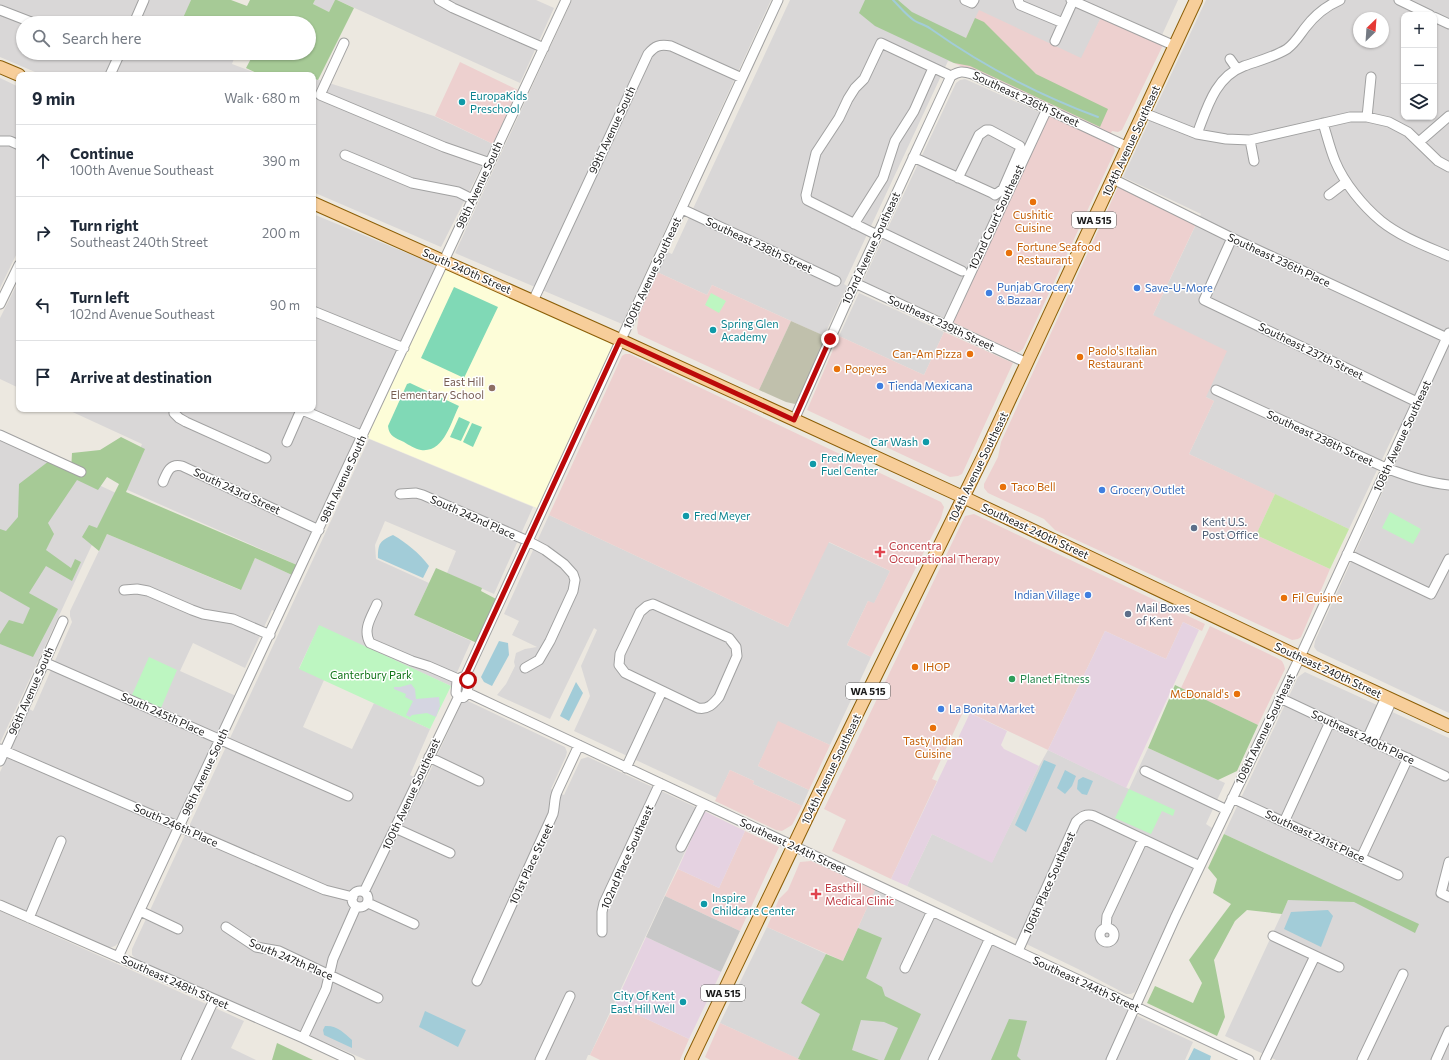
<!DOCTYPE html>
<meta charset="utf-8">
<style>
:root{--surface:#fff;--page:#f6f6f7;--text:#1f2937;--muted:#747a83;--line:#e0e1e3}
body{margin:0;font-family:Commissioner,sans-serif;background:var(--page);color:var(--text)}
.controls{position:absolute;right:12px;top:12px;display:grid;overflow:hidden;border-radius:8px;box-shadow:0 1px 3px #0004}
.controls button{width:36px;height:36px;display:grid;place-items:center;padding:0;border:0;border-bottom:1px solid var(--line);background:var(--surface);color:var(--text);font:20px sans-serif}
.compass{position:absolute;left:1353px;top:12px;width:36px;height:36px;border-radius:50%;background:var(--surface);box-shadow:0 1px 3px #0004;rotate:25deg}
.stop{position:absolute;width:12px;height:12px;margin:-9px;border:3px solid #bc090a;border-radius:50%;background:#fff}
.stop.end{background:#bc090a;border-color:#fff;box-shadow:0 1px 4px #0008}
.list{margin:0;padding:0;list-style:none}
h2{display:flex;justify-content:space-between;align-items:center;height:52px;margin:0;padding:0 16px;font-size:17px}
h2 small{font-size:13px;font-weight:400;color:var(--muted)}
.list li{display:grid;grid-template-columns:26px 1fr auto;gap:12px;align-items:center;box-sizing:border-box;height:72px;padding:0 16px;border-top:1px solid var(--line)}
.list b{display:block;font-size:15px;white-space:nowrap}
.list p{margin:0;font-size:13px;white-space:nowrap;color:var(--muted)}
.list em{font-size:13px;font-style:normal;color:var(--muted)}
.icon{flex:none;width:22px;height:22px;fill:none;stroke:currentColor;stroke-width:2;stroke-linecap:round;stroke-linejoin:round}
.map{position:relative;flex:none;width:1449px;height:1060px;overflow:hidden}
.search{position:absolute;background:var(--surface);box-shadow:0 1px 3px #0004;left:16px;top:16px;width:300px;height:44px;display:flex;align-items:center;gap:10px;box-sizing:border-box;padding:0 14px;border-radius:22px;color:var(--muted);font-size:15px}
.panel{position:absolute;background:var(--surface);box-shadow:0 1px 3px #0004;left:16px;top:72px;width:300px;height:340px;border-radius:8px}
.map>svg:first-child{display:block}
.residential{fill:#d9d7d7;fill-rule:evenodd}
.commercial{fill:#edd0cf}
.industrial{fill:#e5d2e1}
.education{fill:#fdfdd8}
.religious{fill:#c8c8c8}
.construction{fill:#c0c0ac}
.grass{fill:#c6e5a7}
.forest{fill:#a6ca96}
.park{fill:#bdf6c1}
.pitch{fill:#80d9b6}
.plaza{fill:#d5d5e1}
.water{fill:#a2ccd8}
.lines{fill:none;stroke-linecap:round;stroke-linejoin:round}
.stream{stroke:#a2ccd8;stroke-width:2}
.minor-casing{stroke:#a1a1a1;stroke-width:11}
.major-casing{stroke:#8b5e06;stroke-width:14}
.minor{stroke:#fff;stroke-width:9}
.major{stroke:#f7ce9a;stroke-width:12}
.route{stroke:#bc090a;stroke-width:5}
.culture-dot{fill:#0f9aa8;stroke:#fff;stroke-width:1.5}
.food-dot{fill:#e8710a;stroke:#fff;stroke-width:1.5}
.shop-dot{fill:#3f7fe0;stroke:#fff;stroke-width:1.5}
.education-dot{fill:#8d6e63;stroke:#fff;stroke-width:1.5}
.service-dot{fill:#5c6f8a;stroke:#fff;stroke-width:1.5}
.health-dot{fill:#e0444e;stroke:#fff;stroke-width:1.5}
.leisure-dot{fill:#2e9e5b;stroke:#fff;stroke-width:1.5}
.labels{text-anchor:middle;stroke-width:3;stroke-linejoin:round;paint-order:stroke}
.shield{fill:#fff;stroke:#5f5f5f;stroke-width:1}
.shield-label{font-size:10px;font-weight:bold;fill:#1a1a1a}
.culture-label{font-size:11px;fill:#0d838f;stroke:#fff;text-anchor:start}
.street-label{font-size:11px;fill:#1a1a1a;stroke:#fff}
.food-label{font-size:11px;fill:#c56008;stroke:#fff;text-anchor:start}
.shop-label{font-size:11px;fill:#366cbe;stroke:#fff;text-anchor:start}
.education-label{font-size:11px;fill:#785e54;stroke:#fff;text-anchor:end}
.service-label{font-size:11px;fill:#4e5e75;stroke:#fff;text-anchor:start}
.health-label{font-size:11px;fill:#be3a42;stroke:#fff;text-anchor:start}
.park-label{font-size:11px;fill:#0f7217;stroke:#fff}
.leisure-label{font-size:11px;fill:#27864d;stroke:#fff;text-anchor:start}
</style>
<div class="map">
<svg width="1449" height="1060" viewBox="0 0 1449 1060">
<rect width="100%" height="100%" fill="#ece8e0"/>
<path class="residential" d="M0,0H191L183,20L189,23H23V53H236L232,64L261,75H42L0,57Z
M315,0H335L329,12L313,4Z
M337,0H536L554,8L520,83Z
M572,0H771L622,324L455,253Z
M790,0H1178L1162,35L1105,9L1082,58L954,63L948,61L844,284L847,286L824,336L712,285L707,295L657,272L667,252L672,254Z
M1206,0H1449V713L1317,651L1314,647L1315,641L1408,436L1396,430L1349,529L1189,454L1214,401L1206,397L1153,315L1201,214L1123,177ZM1404,15H1434V117H1404ZM1359,18H1383V42H1359Z
M0,78L19,87V249L0,288Z
M313,78L434,116L493,144L441,247L313,192Z
M965,79L1041,113L946,319L863,281L956,83L960,80Z
M313,214L438,266L316,521L297,565L123,488L142,444L66,409H313Z
M19,280V388L0,379V318Z
M859,293L944,332L924,375L839,336Z
M0,439L116,493L0,743Z
M369,439L533,507L494,594L447,573L456,551L385,521L375,545L376,559L429,583L414,615L471,641L451,686L319,626L299,668L324,680L303,727L352,749L374,703L430,729L410,775L425,782L461,704L464,701H468L565,747L567,752L566,756L551,789L564,795L581,759L588,757L704,811L590,1055H588L586,1060H366L137,960L132,955V949Z
M549,515L788,627L828,542L890,571L874,604L868,601L847,645L871,657L830,745L779,722L758,766L809,790L802,806L753,784L754,781L730,770L717,798L574,731L590,696L581,666L597,630L594,628L550,719L497,695L506,684L515,666L514,662L516,653L525,649L537,647L512,635L519,621L504,614Z
M107,534L240,590L255,558L292,575L276,612L272,610L245,668L193,643L180,671L236,696L121,941L115,946L109,948L0,899V772L29,709L33,711L72,622L70,616V611Z
M1305,672L1449,738V1060H1276L1225,1036L1302,870L1224,834L1298,677Z
M1148,748L1225,783L1206,824L1212,828L1135,992L1131,994H1126L1078,969L907,886L932,834L992,862L1039,766L1048,750L1129,789Z
M875,890L1128,1008L1129,1012L1193,1042L1185,1060H821L843,961Z
M0,911L244,1021L231,1048L256,1060H0Z
M767,927L826,954L802,1003L821,1013L798,1059L720,1023Z"/>
<path class="commercial" d="M979,10L1081,58L1102,15L1163,45L1122,130L1118,132L1112,131L1110,135L954,63Z
M460,62L518,90L493,144L435,116Z
M1041,113L1110,143L1114,147L1115,151L1023,349L1019,352H1016L946,319Z
M1118,187L1196,224L1153,315L1227,351L1206,397L1214,401L1189,454L1275,494L1256,535L1330,569L1301,637L1298,639L1292,640L1055,530L1044,519L988,493L984,488V484L998,457L1001,442Z
M657,272L707,295L712,285L791,321L759,390L638,334L637,328L639,315Z
M944,332L1013,363L962,474L958,476L950,477L807,410L839,336L924,375Z
M625,354H630L638,358L941,502L944,507L941,518L871,657L847,645L868,601L874,603L890,571L829,542L788,627L549,515L622,356Z
M974,514L1205,624L1202,631L1183,622L1166,659L1105,631L1048,750L964,710L932,779L937,781L891,879L832,851L846,820L824,809L965,516Z
M1210,626L1277,658L1282,661L1284,665L1285,669L1258,725L1181,688Z
M778,721L830,745L809,790L758,766Z
M730,770L754,781L753,784L802,806L792,825L782,831L776,830L715,801Z
M745,831L779,847L740,931L665,896L678,869L719,888Z
M811,861L875,890L843,961L767,927L779,899L788,890L800,862Z
M615,1004L689,1039L680,1060H600L590,1055Z
M720,1023L801,1060H710L705,1057Z"/>
<path class="industrial" d="M1183,622L1199,630L1126,788L1048,750L1105,631L1166,659Z
M970,713L1007,731L1001,745L1004,749L1039,766L992,863L932,834L907,886L891,879Z
M704,811L745,831L719,888L678,869Z
M646,937L721,972L689,1039L615,1004Z"/>
<path class="education" d="M444,261L620,340L542,510L363,436Z"/>
<path class="religious" d="M665,896L740,931L721,972L646,937Z"/>
<path class="construction" d="M791,321L827,337L798,402L795,404L786,402L759,390Z"/>
<path class="grass" d="M1275,494L1349,529L1330,569L1256,535Z"/>
<path class="forest" d="M191,0H231L247,6L250,0H315L313,4L329,12L335,0H337L354,8L318,80L313,78V75H261L246,68L254,53H309V23H194L183,18Z
M865,0H898L912,12L966,38L975,18L984,22L1036,74L1108,109L1100,127L970,66L954,63L875,26L859,13Z
M121,437L145,449L126,492L297,565L292,575L255,558L241,590L107,534L99,551L82,537L89,525L97,528L119,484L107,477L98,490L77,480L48,523L54,534L46,550L71,568L75,559L81,562L72,581L46,566L29,593L58,609L33,657L0,644V634L9,620L23,624L30,608L0,591V529L6,531L18,517L19,484L49,461L71,471L72,453L100,450Z
M436,568L482,588L481,591L498,600L477,643L414,615Z
M1175,685L1258,725L1237,771L1218,780L1148,748Z
M1224,834L1419,924L1415,933L1354,902L1288,900L1282,914L1247,910L1235,921L1214,960L1225,1017L1217,1036L1147,1003L1155,986L1193,1003L1202,983L1189,960L1231,904L1213,893L1217,879L1208,868Z
M858,928L882,938L866,978L882,987L885,996L921,1014L900,1060H884L898,1028L884,1022L861,1020L852,1050L879,1060H801L798,1059L820,1014L801,1003L826,954L843,961Z
M1009,1019L1027,1021L1017,1056L1021,1060H991Z
M277,1043L313,1060H272Z"/>
<path class="park" d="M711,293L726,301L719,313L705,305Z
M1390,512L1421,529L1413,544L1382,528Z
M319,625L451,686L430,729L299,669Z
M149,657L177,670L161,708L132,695Z
M1129,789L1175,810L1173,816L1162,811L1151,834L1115,818Z"/>
<path class="pitch" d="M454,287L498,307L464,378L421,358Z
M410,383L459,406C451,422 444,453 421,450C415,449 409,445 404,442C395,438 389,436 388,426L407,384Z
M459,417L470,422L461,441L450,437Z
M472,423L482,427L473,447L463,442Z"/>
<path class="plaza" d="M411,684L415,689L416,699L439,697L440,706L436,717L427,713L412,715L410,717L406,715L413,701L405,697L406,694L394,689V687H400Z"/>
<path class="water" d="M393,535C407,543 419,553 429,566L423,578L378,558C378,543 380,541 393,535Z
M499,641L508,643L509,655L492,686L484,682L481,677Z
M576,682L583,693L569,721L560,716Z
M1044,760L1056,765L1026,832L1015,825Z
M1065,770L1076,776L1072,786L1065,794L1057,788Z
M1083,777L1093,781L1087,795L1082,794L1077,789L1078,780Z
M1328,910L1333,916L1321,947L1284,929L1291,912Z
M425,1011L466,1030L458,1047L419,1027Z
M325,1026C337,1025 344,1033 352,1040V1048L324,1035L323,1030Z
M1194,1048L1211,1056L1210,1060H1188Z"/>
<g class="lines">
<path class="stream" d="M893,0C900,7 907,16 915,21C920,24 926,25 931,29C983,66 1039,95 1098,117"/>
<defs>
<path id="minor" d="M439,0L453,8L544,48
M965,0L972,3L974,0
M1018,0L1020,5L1063,23
M1071,0L1175,46
M1399,0L1430,15
M0,10L31,22
M1434,17L1449,24
M134,23L144,0
M1055,41L1073,1
M344,43L320,95L444,147L490,163
M1230,59L1237,69
M110,75L120,53
M1144,113L1197,134L1226,139L1250,140L1350,117H1367L1389,122L1408,132L1438,161L1449,167
M1367,117L1371,77
M1323,123C1327,136 1330,149 1335,161C1344,183 1363,206 1381,221C1401,237 1426,246 1449,256
M1197,134C1207,108 1215,77 1244,66C1258,61 1274,57 1287,49C1295,43 1299,36 1305,28C1314,16 1326,6 1340,0
M1250,140L1254,161
M0,141H10L19,145
M1419,142L1449,116
M345,155L412,183L458,192L472,199
M913,157L992,193L995,195L1003,189L1020,150V146L990,130H986L979,135L958,178
M1113,179L1232,238L1447,338
M1329,195L1346,182
M682,209L836,281
M854,224L883,178L895,141L914,111L933,68
M879,231L962,271
M877,235L807,200L806,195L816,153L839,118L848,99L855,88L864,79L881,43L951,76C959,71 963,71 972,74L1128,147
M1232,238L1204,300L1417,402
M855,283L1027,363
M533,301L648,54C655,46 659,44 671,46L742,78
M0,304L19,265
M313,311L404,348
M946,326L1047,109
M1216,390L1386,468C1407,476 1427,483 1449,485
M175,409L174,413L179,418L186,422L266,458
M300,409L363,436
M794,420L855,283L951,76
M0,435L81,472
M287,442L301,410
M163,482C167,472 170,463 182,466L319,530
M400,494L416,493L423,495L528,541L545,550L564,564L573,574L575,580L573,591L550,641L539,660L525,668
M1347,554L1431,594L1449,559
M124,590L137,589L148,591L192,610L203,614L233,619L270,635
M377,604C372,616 362,629 370,643L412,661L428,666L458,679
M653,604L729,638L736,647L737,656L719,697C713,704 708,710 698,708L625,673L619,665L620,654L640,612L647,606Z
M44,662L348,796
M462,677H465L469,681C468,688 466,706 456,693L457,680Z
M465,677L778,0
M468,693L1249,1060
M1280,698L1445,776
M1367,739L1386,697
M1373,742L1392,700
M0,749L325,890L353,897
M429,757L479,781
M0,761L63,621
M626,768L662,691
M1145,771L1227,810
M1232,798L1398,875
M1284,822L1330,722
M395,828L450,853
M681,847L703,804
M1361,858L1408,758
M1449,862L1441,893L1449,897
M352 899a8 8 0 1 1 16 0a8 8 0 1 1-16 0Z
M364,892L459,696
M368,903L414,924
M0,905L303,1038L350,1060
M140,911L178,929
M29,918L61,841
M226,927L256,947L279,951L378,998
M1100 935a7 7 0 1 1 14 0a7 7 0 1 1-14 0Z
M1106,928L1107,916L1143,839
M602,932V912L604,903L660,783
M1273,936L1339,967
M1018,951L1076,822C1081,817 1086,813 1094,816L1200,866
M118,957L566,0
M905,968L932,911
M477,981L553,814C555,806 554,799 557,792L579,745
M303,1038L326,989L333,959L356,907
M186,1060L214,1000
M540,1060L570,996
M933,1060L990,938
M1111,1060L1175,918L1300,657L1449,333
M1265,1060L1315,956
M1362,1060L1403,974
M1436,1060L1449,1031"/>
<path id="major" d="M0,67L19,75
M313,203L620,340L963,497L1291,653L1449,726
M691,1060L837,755L983,457L1196,0"/>
</defs>
<use href="#minor" class="minor-casing"/>
<use href="#major" class="major-casing"/>
<use href="#minor" class="minor"/>
<use href="#major" class="major"/>
</g>
<g class="lines">
<path class="route" d="M468,680L465,677L620,340L794,420L830,339"/>
</g>
<g class="culture-dot">
<circle cx="462" cy="102" r="4"/>
<circle cx="713" cy="330" r="4"/>
<circle cx="926" cy="442" r="4"/>
<circle cx="813" cy="464" r="4"/>
<circle cx="686" cy="516" r="4"/>
<circle cx="704" cy="904" r="4"/>
<circle cx="683" cy="1002" r="4"/>
</g>
<g class="food-dot">
<circle cx="1033" cy="202" r="4"/>
<circle cx="1009" cy="253" r="4"/>
<circle cx="970" cy="354" r="4"/>
<circle cx="1080" cy="357" r="4"/>
<circle cx="837" cy="369" r="4"/>
<circle cx="1003" cy="487" r="4"/>
<circle cx="1284" cy="598" r="4"/>
<circle cx="915" cy="667" r="4"/>
<circle cx="1237" cy="694" r="4"/>
<circle cx="933" cy="728" r="4"/>
</g>
<g class="shop-dot">
<circle cx="1137" cy="288" r="4"/>
<circle cx="989" cy="293" r="4"/>
<circle cx="880" cy="386" r="4"/>
<circle cx="1102" cy="490" r="4"/>
<circle cx="1088" cy="595" r="4"/>
<circle cx="941" cy="709" r="4"/>
</g>
<circle class="education-dot" cx="492" cy="388" r="4"/>
<g class="service-dot">
<circle cx="1194" cy="528" r="4"/>
<circle cx="1128" cy="614" r="4"/>
</g>
<g class="health-dot">
<path d="M878 546h4v4h4v4h-4v4h-4v-4h-4v-4h4z"/>
<path d="M814 888h4v4h4v4h-4v4h-4v-4h-4v-4h4z"/>
</g>
<circle class="leisure-dot" cx="1012" cy="679" r="4"/>
<g class="labels">
<g class="shield">
<rect x="1072" y="212" width="44" height="16" rx="3"/>
<rect x="846" y="683" width="44" height="16" rx="3"/>
<rect x="701" y="985" width="44" height="16" rx="3"/>
</g>
<g class="shield-label">
<text x="1094" y="224">WA 515</text>
<text x="868" y="695">WA 515</text>
<text x="723" y="997">WA 515</text>
</g>
<g class="culture-label">
<text x="470" y="100">EuropaKids<tspan x="470" dy="13">Preschool</tspan></text>
<text x="721" y="328">Spring Glen<tspan x="721" dy="13">Academy</tspan></text>
<text x="918" y="446" text-anchor="end">Car Wash</text>
<text x="821" y="462">Fred Meyer<tspan x="821" dy="13">Fuel Center</tspan></text>
<text x="694" y="520">Fred Meyer</text>
<text x="712" y="902">Inspire<tspan x="712" dy="13">Childcare Center</tspan></text>
<text x="675" y="1000" text-anchor="end">City Of Kent<tspan x="675" dy="13">East Hill Well</tspan></text>
</g>
<g class="street-label">
<text transform="translate(1026 99) rotate(25)" y="4">Southeast 236th Street</text>
<text transform="translate(612 130) rotate(-65)" y="4">99th Avenue South</text>
<text transform="translate(1131 141) rotate(-65)" y="4">104th Avenue Southeast</text>
<text transform="translate(479 185) rotate(-65)" y="4">98th Avenue South</text>
<text transform="translate(996 217) rotate(-65)" y="4">102nd Court Southeast</text>
<text transform="translate(759 245) rotate(25)" y="4">Southeast 238th Street</text>
<text transform="translate(871 248) rotate(-65)" y="4">102nd Avenue Southeast</text>
<text transform="translate(1279 260) rotate(25)" y="4">Southeast 236th Place</text>
<text transform="translate(467 271) rotate(24)" y="4">South 240th Street</text>
<text transform="translate(652 273) rotate(-65)" y="4">100th Avenue Southeast</text>
<text transform="translate(941 323) rotate(25)" y="4">Southeast 239th Street</text>
<text transform="translate(1311 351) rotate(26)" y="4">Southeast 237th Street</text>
<text transform="translate(1402 436) rotate(-65)" y="4">108th Avenue Southeast</text>
<text transform="translate(1320 438) rotate(25)" y="4">Southeast 238th Street</text>
<text transform="translate(978 467) rotate(-64)" y="4">104th Avenue Southeast</text>
<text transform="translate(343 479) rotate(-65)" y="4">98th Avenue South</text>
<text transform="translate(237 491) rotate(25)" y="4">South 243rd Street</text>
<text transform="translate(473 517) rotate(24)" y="4">South 242nd Place</text>
<text transform="translate(1035 531) rotate(25)" y="4">Southeast 240th Street</text>
<text transform="translate(1328 670) rotate(25)" y="4">Southeast 240th Street</text>
<text transform="translate(31 691) rotate(-66)" y="4">96th Avenue South</text>
<text transform="translate(163 714) rotate(24)" y="4">South 245th Place</text>
<text transform="translate(1265 729) rotate(-64)" y="4">108th Avenue Southeast</text>
<text transform="translate(1363 737) rotate(25)" y="4">Southeast 240th Place</text>
<text transform="translate(831 769) rotate(-64)" y="4">104th Avenue Southeast</text>
<text transform="translate(205 772) rotate(-65)" y="4">98th Avenue South</text>
<text transform="translate(411 794) rotate(-65)" y="4">100th Avenue Southeast</text>
<text transform="translate(176 825) rotate(24)" y="4">South 246th Place</text>
<text transform="translate(1315 836) rotate(25)" y="4">Southeast 241st Place</text>
<text transform="translate(793 846) rotate(25)" y="4">Southeast 244th Street</text>
<text transform="translate(627 857) rotate(-66)" y="4">102nd Place Southeast</text>
<text transform="translate(531 864) rotate(-65)" y="4">101st Place Street</text>
<text transform="translate(1049 883) rotate(-66)" y="4">106th Place Southeast</text>
<text transform="translate(291 959) rotate(23)" y="4">South 247th Place</text>
<text transform="translate(175 982) rotate(24)" y="4">Southeast 248th Street</text>
<text transform="translate(1086 984) rotate(25)" y="4">Southeast 244th Street</text>
</g>
<g class="food-label">
<text x="1033" y="219" text-anchor="middle">Cushitic<tspan x="1033" dy="13">Cuisine</tspan></text>
<text x="1017" y="251">Fortune Seafood<tspan x="1017" dy="13">Restaurant</tspan></text>
<text x="1088" y="355">Paolo's Italian<tspan x="1088" dy="13">Restaurant</tspan></text>
<text x="962" y="358" text-anchor="end">Can-Am Pizza</text>
<text x="845" y="373">Popeyes</text>
<text x="1011" y="491">Taco Bell</text>
<text x="1292" y="602">Fil Cuisine</text>
<text x="923" y="671">IHOP</text>
<text x="1229" y="698" text-anchor="end">McDonald's</text>
<text x="933" y="745" text-anchor="middle">Tasty Indian<tspan x="933" dy="13">Cuisine</tspan></text>
</g>
<g class="shop-label">
<text x="997" y="291">Punjab Grocery<tspan x="997" dy="13">&amp; Bazaar</tspan></text>
<text x="1145" y="292">Save-U-More</text>
<text x="888" y="390">Tienda Mexicana</text>
<text x="1110" y="494">Grocery Outlet</text>
<text x="1080" y="599" text-anchor="end">Indian Village</text>
<text x="949" y="713">La Bonita Market</text>
</g>
<g class="education-label">
<text x="484" y="386">East Hill<tspan x="484" dy="13">Elementary School</tspan></text>
</g>
<g class="service-label">
<text x="1202" y="526">Kent U.S.<tspan x="1202" dy="13">Post Office</tspan></text>
<text x="1136" y="612">Mail Boxes<tspan x="1136" dy="13">of Kent</tspan></text>
</g>
<g class="health-label">
<text x="889" y="550">Concentra<tspan x="889" dy="13">Occupational Therapy</tspan></text>
<text x="825" y="892">Easthill<tspan x="825" dy="13">Medical Clinic</tspan></text>
</g>
<g class="park-label">
<text x="371" y="679">Canterbury Park</text>
</g>
<g class="leisure-label">
<text x="1020" y="683">Planet Fitness</text>
</g>
</g>
</svg>
<div class="controls">
<button>+</button>
<button>−</button>
<button><svg class="icon" aria-label="layers" viewBox="0 0 24 24"><path d="M12 4l9 5-9 5-9-5zM3 14l9 5 9-5"/></svg></button>
</div>
<svg class="compass" viewBox="-18 -18 36 36"><path d="M0-13l5 13h-10z" fill="#e53935"/><path d="M0 13l5-13h-10z" fill="#747a83"/></svg>
<div class="stop" style="left:468px;top:680px"></div>
<div class="stop end" style="left:830px;top:339px"></div>
<div class="search"><svg class="icon" aria-label="search" viewBox="0 0 24 24"><circle cx="10" cy="10" r="6"/><path d="M15 15l6 6"/></svg>Search here</div>
<section class="panel">
<h2>9 min<small>Walk · 680 m</small></h2>
<ul class="list">
<li><svg class="icon" aria-label="ahead" viewBox="0 0 24 24"><path d="M12 20V5M6 11l6-6 6 6"/></svg><div><b>Continue</b><p>100th Avenue Southeast</p></div><em>390 m</em></li>
<li><svg class="icon" aria-label="right" viewBox="0 0 24 24"><path d="M7 20v-9h11M14 6l5 5-5 5"/></svg><div><b>Turn right</b><p>Southeast 240th Street</p></div><em>200 m</em></li>
<li><svg class="icon" aria-label="left" viewBox="0 0 24 24"><path d="M17 20v-9H6M10 6l-5 5 5 5"/></svg><div><b>Turn left</b><p>102nd Avenue Southeast</p></div><em>90 m</em></li>
<li><svg class="icon" aria-label="arrive" viewBox="0 0 24 24"><path d="M6 21V4h12l-3 4 3 4H6"/></svg><div><b>Arrive at destination</b></div></li>
</ul>
</section>
</div>
